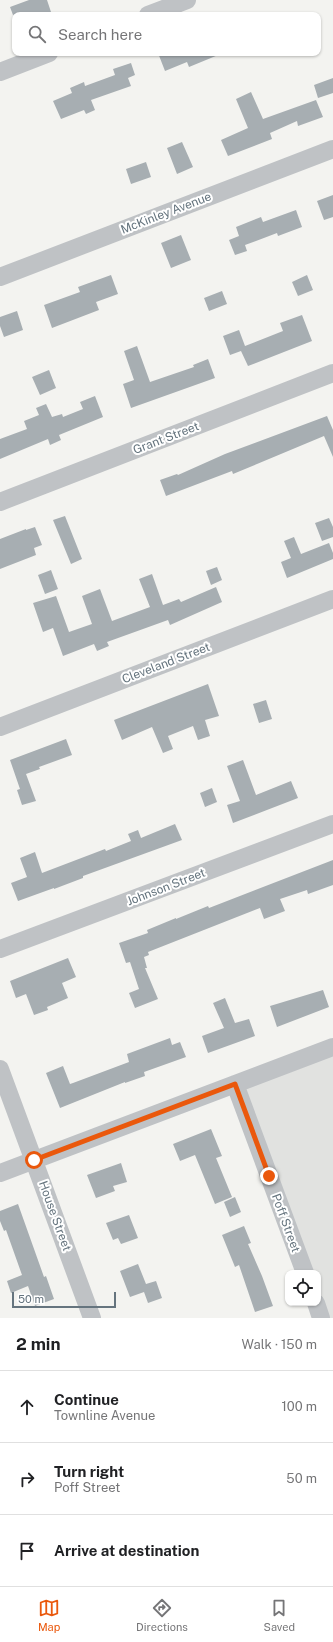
<!DOCTYPE html>
<meta charset="utf-8">
<style>
:root{--surface:#fff;--page:#f6f6f6;--text:#202124;--muted:#757577;--line:#e0e0e0;--accent:#ea580c}
body{margin:0;font-family:"Public Sans",sans-serif;background:var(--page);color:var(--text)}
.controls{position:absolute;right:12px;bottom:12px;display:grid;overflow:hidden;border-radius:8px;box-shadow:0 1px 3px #0004}
.controls button{width:36px;height:36px;display:grid;place-items:center;padding:0;border:0;border-bottom:1px solid var(--line);background:var(--surface);color:var(--text);font:20px sans-serif}
.scale{position:absolute;left:12px;bottom:10px;width:104px;box-sizing:border-box;padding-left:4px;border:2px solid #65747e;border-top:0;font-size:11px;line-height:14px;white-space:nowrap;color:#65747e;-webkit-text-stroke:3px #fff;paint-order:stroke}
.stop{position:absolute;width:12px;height:12px;margin:-9px;border:3px solid #ea580c;border-radius:50%;background:#fff}
.stop.end{background:#ea580c;border-color:#fff;box-shadow:0 1px 4px #0008}
.list{margin:0;padding:0;list-style:none}
h2{display:flex;justify-content:space-between;align-items:center;height:52px;margin:0;padding:0 16px;font-size:17px}
h2 small{font-size:13px;font-weight:400;color:var(--muted)}
.list li{display:grid;grid-template-columns:26px 1fr auto;gap:12px;align-items:center;box-sizing:border-box;height:72px;padding:0 16px;border-top:1px solid var(--line)}
.list b{display:block;font-size:15px;white-space:nowrap}
.list p{margin:0;font-size:13px;white-space:nowrap;color:var(--muted)}
.list em{font-size:13px;font-style:normal;color:var(--muted)}
.icon{flex:none;width:22px;height:22px;fill:none;stroke:currentColor;stroke-width:2;stroke-linecap:round;stroke-linejoin:round}
.map{position:relative;flex:none;width:333px;height:1318px;overflow:hidden}
.search{position:absolute;background:var(--surface);box-shadow:0 1px 3px #0004;left:12px;right:12px;top:12px;height:44px;display:flex;align-items:center;gap:10px;box-sizing:border-box;padding:0 14px;border-radius:8px;color:var(--muted);font-size:15px}
.sheet{height:268px;background:var(--surface)}
nav{display:flex;justify-content:space-around;align-items:center;box-sizing:border-box;height:56px;border-top:1px solid var(--line);background:var(--surface);font-size:11px;color:var(--muted)}
nav a{display:grid;justify-items:center;gap:2px}
nav .on{color:var(--accent)}
.map>svg:first-child{display:block}
.built{fill:#e1e2e0}
.building{fill:#a7aeb2}
.lines{fill:none;stroke-linecap:round;stroke-linejoin:round}
.minor{stroke:#bfc2c5;stroke-width:18}
.route{stroke:#ea580c;stroke-width:5}
.labels{text-anchor:middle;stroke-width:4;stroke-linejoin:round;paint-order:stroke}
.street-label{font-size:12px;fill:#65747e;stroke:#fff}
</style>
<div class="map">
<svg width="333" height="1318" viewBox="0 0 333 1318">
<rect width="100%" height="100%" fill="#f3f3f0"/>
<path class="built" d="M333,1046V1318H321L318,1303V1273H305L235,1084Z"/>
<path class="building" d="M29,0H47L52,15H13L10,7Z
M158,53H223L189,67L187,62L165,71Z
M131,63L135,75L128,78L131,86L91,100L95,110L86,114L84,110L61,119L53,101L72,93L70,88L84,82L85,86L115,75L113,69Z
M333,78V93L318,98L314,85Z
M251,92L263,119L316,100L323,117L298,126L297,121L270,133L272,139L228,156L221,140L248,128L236,99Z
M182,142L193,167L177,174L167,148Z
M146,162L151,177L131,184L126,169Z
M333,195V217L324,220L317,201Z
M296,210L302,227L278,236L277,233L245,245L247,251L235,255L229,240L239,236L236,227L261,217L263,222Z
M181,235L191,260L171,268L161,243Z
M111,275L118,294L96,302L99,310L52,328L44,305L80,292L78,287Z
M307,275L313,290L298,296L292,282Z
M222,291L227,304L209,311L204,298Z
M17,311L23,330L4,337L0,326V317Z
M302,315L312,341L248,366L241,351L230,355L223,336L239,330L245,346L283,331L280,323Z
M137,346L150,382L194,367L193,365L208,359L215,378L131,408L123,384L134,380L124,351Z
M49,370L56,388L40,395L32,377Z
M95,396L103,417L59,435L61,440L50,445L48,439L0,459V439L27,429L24,421L39,415L36,408L46,404L52,417L62,414L63,417L83,409L80,402Z
M327,416L333,430V457L324,436L233,474L232,471L166,496L160,480L177,474L178,475L225,454Z
M65,516L82,559L71,564L53,520Z
M329,518L333,527V537L322,541L315,523Z
M35,527L42,545L34,548L36,555L0,569V539L26,529V530Z
M294,537L301,554L329,543L333,553V559L287,578L281,562L291,558L284,541Z
M217,567L222,580L211,585L206,571Z
M51,570L58,589L45,594L38,575Z
M152,574L163,605L179,599L181,602L216,587L222,602L170,625L168,620L107,642L109,646L97,651L94,644L63,656L53,628L43,632L33,603L56,596L69,632L92,624L82,596L100,589L112,621L150,607L139,579Z
M208,684L219,716L205,720L210,736L198,740L193,726L168,736L173,749L163,753L152,727L122,740L114,720Z
M266,700L272,719L259,723L253,704Z
M66,739L72,755L39,767L40,769L26,774L36,801L22,805L17,790L20,789L10,760Z
M243,760L256,795L291,781L298,798L233,823L227,805L240,801L227,766Z
M212,788L217,802L205,807L200,793Z
M175,824L182,840L83,876V878L54,889V888L18,901L11,883L27,877L20,858L35,852L42,873L105,849L106,851L131,841L128,834L138,830L141,838Z
M333,860V885L308,894L307,890L280,899L285,911L264,919L260,908L148,952L149,955L144,957L147,968H145L158,999L135,1008L129,993L139,989L130,962L126,963L119,943L148,933L147,930L176,918V919L208,906L209,908Z
M68,958L76,977L62,983L68,998L47,1007L48,1010L34,1015L26,994L16,998L10,981Z
M323,990L329,1007L277,1027L270,1006Z
M225,998L235,1023L249,1019L255,1036L208,1053L202,1036L224,1028L213,1003Z
M170,1038L172,1045L180,1042L186,1057L144,1072L145,1076L125,1083V1082L60,1108L46,1073L63,1066L70,1084L73,1083L129,1062L127,1054Z
M211,1129L222,1156L216,1158L232,1197L215,1204L195,1155L180,1161L173,1144Z
M121,1163L127,1182L113,1186L115,1191L96,1198L87,1175Z
M235,1197L241,1212L230,1217L224,1202Z
M18,1204L44,1277L46,1276L54,1299L35,1306L28,1286L11,1293L7,1281L22,1275L6,1230L4,1231L0,1221V1211Z
M129,1215L138,1238L121,1244L118,1238L113,1240L106,1223Z
M244,1226L251,1243L248,1244L262,1276L273,1306L255,1312L239,1265L235,1267L222,1235Z
M138,1264L146,1284L156,1281L162,1298L148,1303L144,1292L130,1297L120,1271Z"/>
<g class="lines">
<path class="minor" d="M148,15L187,0
M0,72L49,53
M0,277L333,149
M0,502L333,373
M0,727L333,599
M0,949L333,824
M0,1069L92,1318
M235,1084L305,1273
M0,1173L333,1047
M316,1303L321,1318"/>
</g>
<g class="lines">
<path class="route" d="M34,1160L235,1084L269,1176"/>
</g>
<g class="labels">
<g class="street-label">
<text transform="translate(166 213) rotate(-21)" y="4">McKinley Avenue</text>
<text transform="translate(166 438) rotate(-21)" y="4">Grant Street</text>
<text transform="translate(166 663) rotate(-21)" y="4">Cleveland Street</text>
<text transform="translate(166 887) rotate(-21)" y="4">Johnson Street</text>
<text transform="translate(55 1216) rotate(70)" y="4">House Street</text>
<text transform="translate(286 1223) rotate(70)" y="4">Poff Street</text>
</g>
</g>
</svg>
<div class="controls">
<button><svg class="icon" aria-label="locate" viewBox="0 0 24 24"><circle cx="12" cy="12" r="6"/><path d="M12 2v4M12 18v4M2 12h4M18 12h4"/></svg></button>
</div>
<div class="scale">50 m</div>
<div class="stop" style="left:34px;top:1160px"></div>
<div class="stop end" style="left:269px;top:1176px"></div>
<div class="search"><svg class="icon" aria-label="search" viewBox="0 0 24 24"><circle cx="10" cy="10" r="6"/><path d="M15 15l6 6"/></svg>Search here</div>
</div>
<section class="sheet">
<h2>2 min<small>Walk · 150 m</small></h2>
<ul class="list">
<li><svg class="icon" aria-label="ahead" viewBox="0 0 24 24"><path d="M12 20V5M6 11l6-6 6 6"/></svg><div><b>Continue</b><p>Townline Avenue</p></div><em>100 m</em></li>
<li><svg class="icon" aria-label="right" viewBox="0 0 24 24"><path d="M7 20v-9h11M14 6l5 5-5 5"/></svg><div><b>Turn right</b><p>Poff Street</p></div><em>50 m</em></li>
<li><svg class="icon" aria-label="arrive" viewBox="0 0 24 24"><path d="M6 21V4h12l-3 4 3 4H6"/></svg><div><b>Arrive at destination</b></div></li>
</ul>
</section>
<nav>
<a class="on"><svg class="icon" aria-label="map" viewBox="0 0 24 24"><path d="M3 6l6-2 6 2 6-2v14l-6 2-6-2-6 2zM9 4v14M15 6v14"/></svg>Map</a>
<a><svg class="icon" aria-label="directions" viewBox="0 0 24 24"><path d="M12 3l9 9-9 9-9-9zM9 14v-3h6M13 9l2 2-2 2"/></svg>Directions</a>
<a><svg class="icon" aria-label="saved" viewBox="0 0 24 24"><path d="M7 4h10v16l-5-4-5 4z"/></svg>Saved</a>
</nav>
